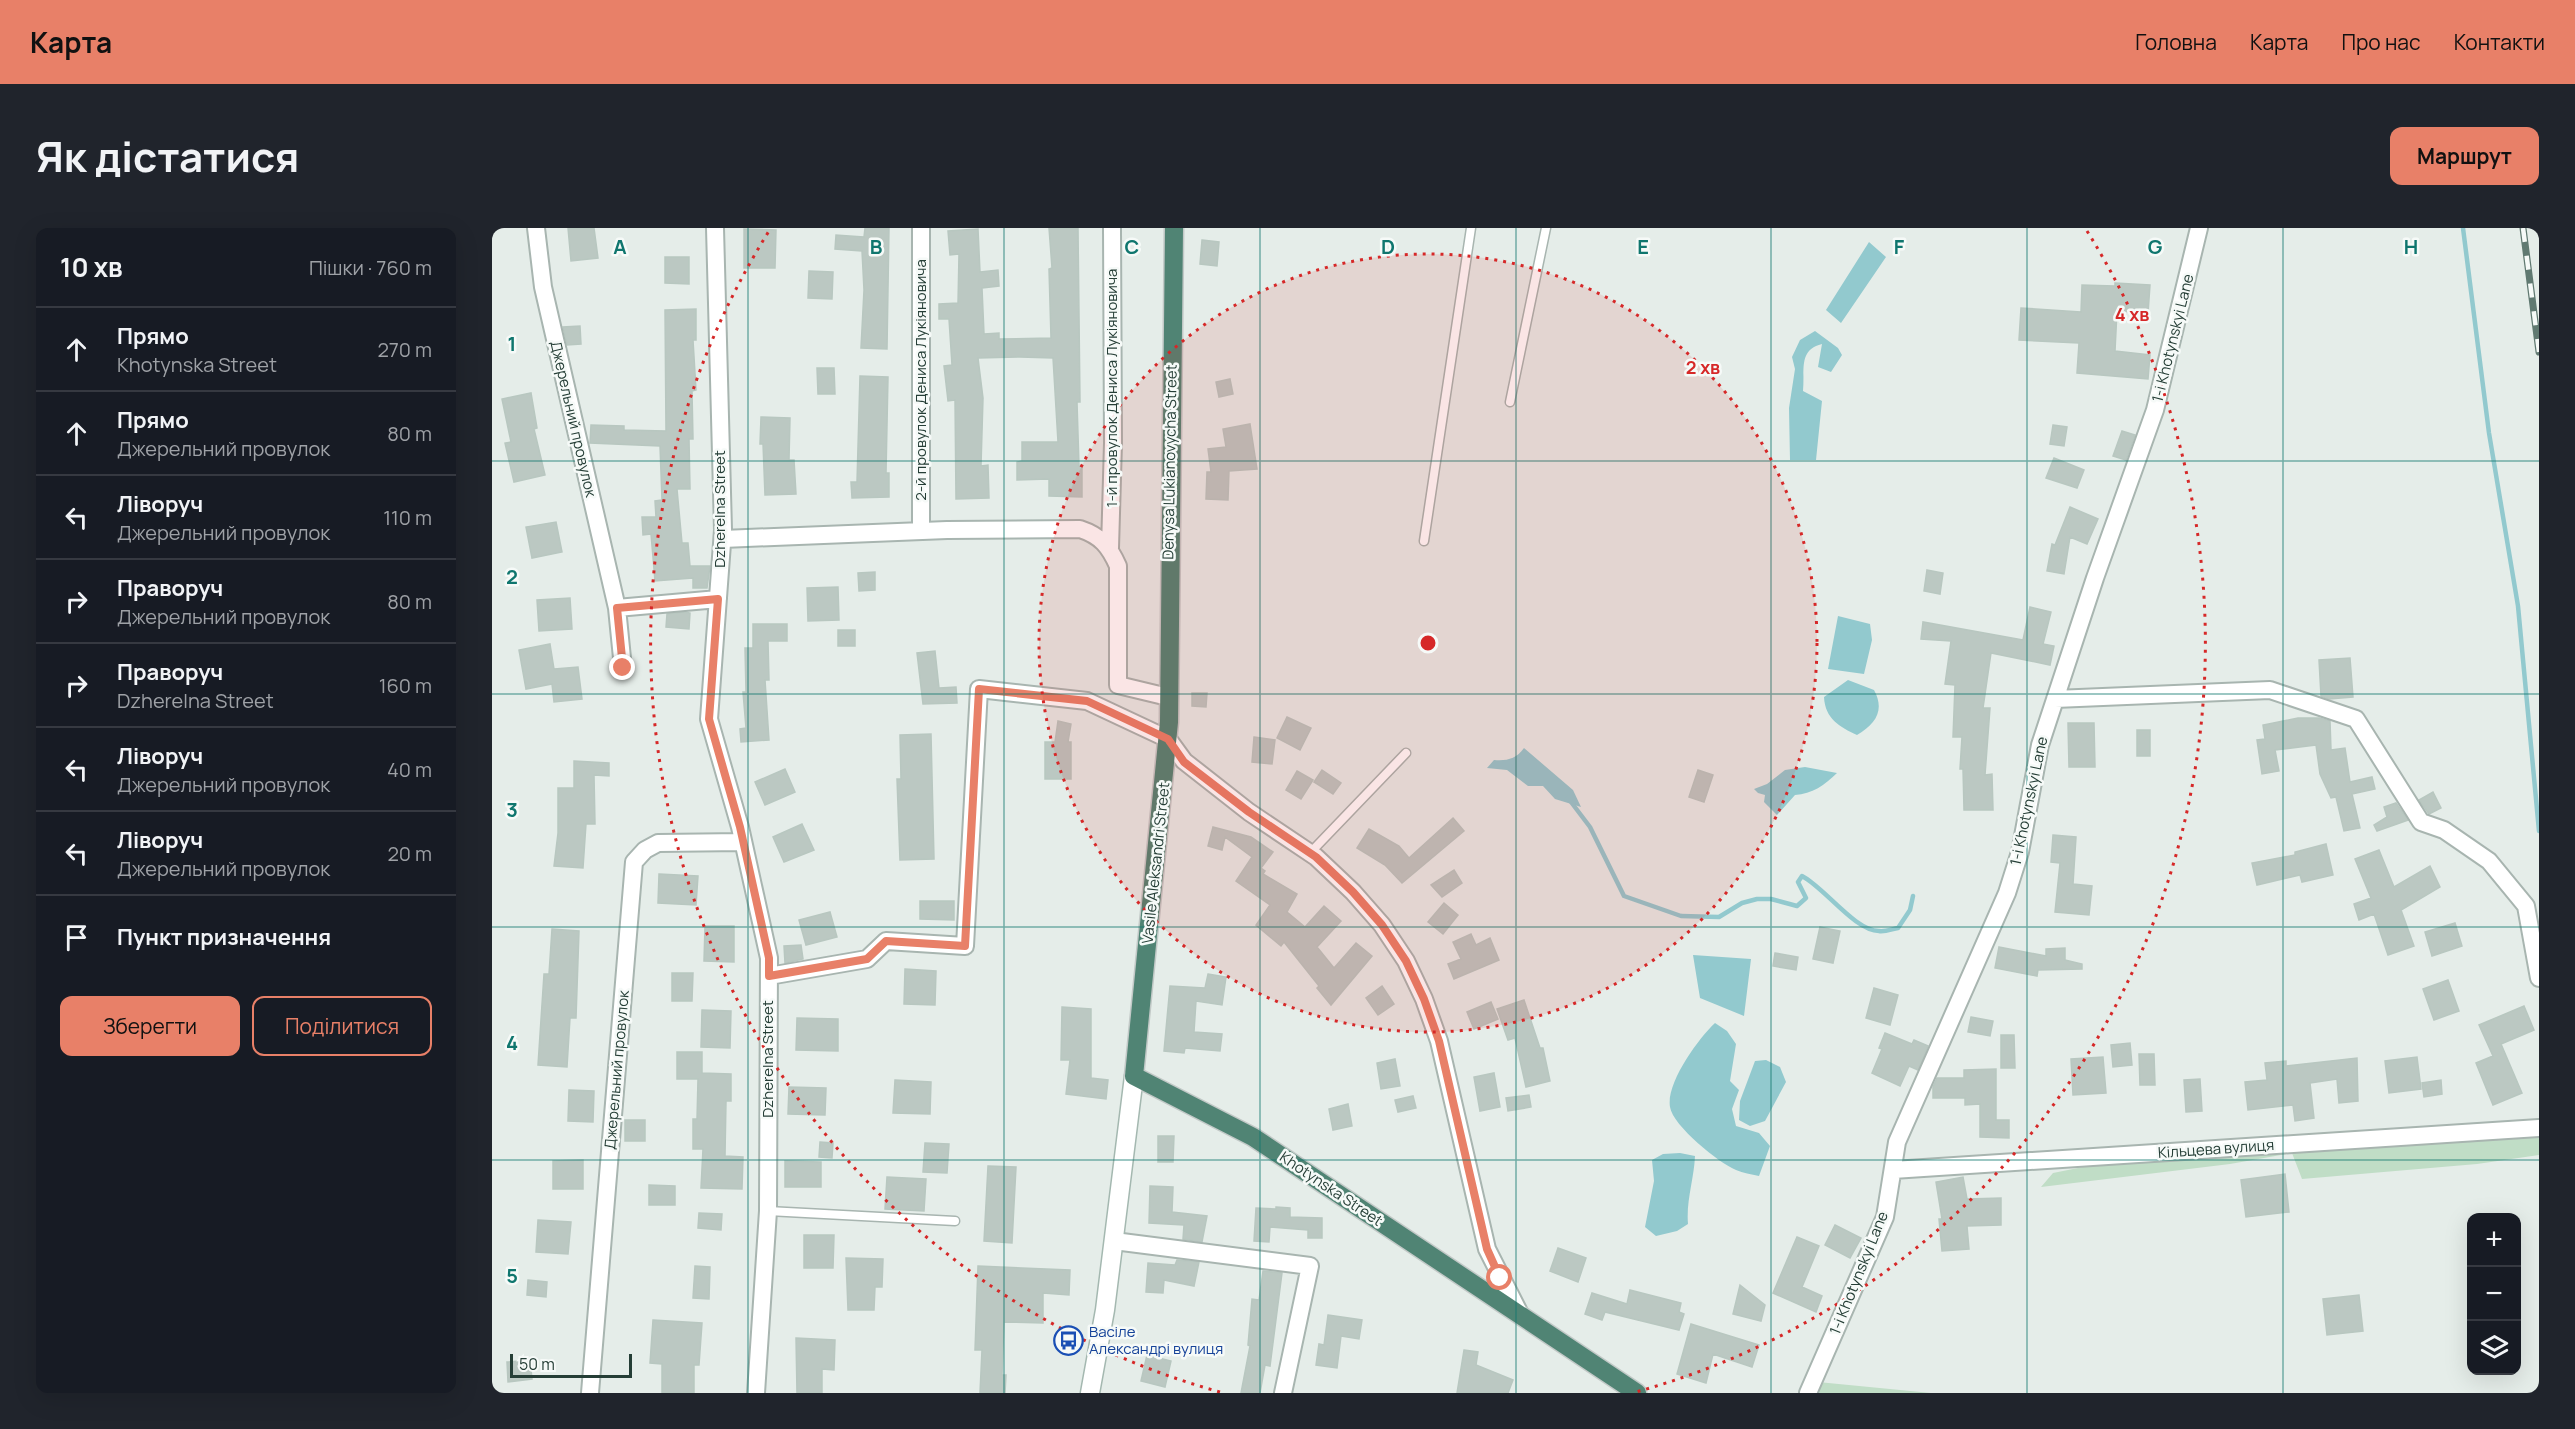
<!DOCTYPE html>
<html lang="uk">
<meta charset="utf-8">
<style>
:root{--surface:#171b24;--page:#20242c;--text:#f1f3f6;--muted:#9ea1a6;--line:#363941;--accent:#e88068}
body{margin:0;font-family:Manrope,sans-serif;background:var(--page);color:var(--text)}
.controls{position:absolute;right:18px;bottom:18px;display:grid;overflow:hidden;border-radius:12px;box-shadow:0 6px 24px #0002}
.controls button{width:54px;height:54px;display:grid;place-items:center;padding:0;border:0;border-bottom:2px solid var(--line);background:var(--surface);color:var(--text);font:30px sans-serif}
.scale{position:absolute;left:18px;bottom:15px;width:122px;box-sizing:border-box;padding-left:6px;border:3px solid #253e36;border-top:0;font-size:16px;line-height:21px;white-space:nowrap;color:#253e36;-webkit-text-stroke:4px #f6faf8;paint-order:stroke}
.stop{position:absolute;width:18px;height:18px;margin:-14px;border:4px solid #e88068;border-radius:50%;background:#fff}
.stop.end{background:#e88068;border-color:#fff;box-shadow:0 2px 6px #0008}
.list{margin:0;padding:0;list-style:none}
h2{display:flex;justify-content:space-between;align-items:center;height:78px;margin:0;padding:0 24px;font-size:26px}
h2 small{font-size:20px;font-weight:400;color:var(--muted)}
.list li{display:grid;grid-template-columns:39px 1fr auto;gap:18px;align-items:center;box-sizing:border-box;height:84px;padding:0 24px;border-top:2px solid var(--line)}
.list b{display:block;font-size:22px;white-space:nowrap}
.list p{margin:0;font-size:20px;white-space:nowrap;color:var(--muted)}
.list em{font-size:20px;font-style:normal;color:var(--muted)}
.actions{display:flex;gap:12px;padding:18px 24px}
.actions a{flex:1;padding:14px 0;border:2px solid var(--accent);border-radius:12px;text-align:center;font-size:21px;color:var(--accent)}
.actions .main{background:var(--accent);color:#111}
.icon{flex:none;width:33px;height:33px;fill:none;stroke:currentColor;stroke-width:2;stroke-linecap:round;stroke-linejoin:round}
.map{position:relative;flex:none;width:2047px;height:1165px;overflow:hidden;border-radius:12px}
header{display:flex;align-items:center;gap:36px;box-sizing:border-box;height:84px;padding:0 30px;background:var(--accent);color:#111}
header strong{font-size:28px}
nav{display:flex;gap:33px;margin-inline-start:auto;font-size:21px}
.intro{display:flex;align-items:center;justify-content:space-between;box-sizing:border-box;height:144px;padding:0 36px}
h1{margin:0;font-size:42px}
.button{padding:15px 27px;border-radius:12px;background:var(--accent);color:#111;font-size:21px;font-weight:700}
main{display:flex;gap:36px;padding:0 36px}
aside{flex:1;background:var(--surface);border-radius:12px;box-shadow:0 6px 24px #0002}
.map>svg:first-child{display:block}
.green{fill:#c0ddc6}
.water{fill:#92c9ce}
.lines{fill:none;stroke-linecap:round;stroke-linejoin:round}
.stream{stroke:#92c9ce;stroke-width:4.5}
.building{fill:#bbc8c2;stroke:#b8c7c0;stroke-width:1.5}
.service-casing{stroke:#a8b5b0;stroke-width:11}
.minor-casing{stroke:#a8b5b0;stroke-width:20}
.secondary-casing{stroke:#a4b8b0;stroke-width:21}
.trunk-casing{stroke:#c2c9c7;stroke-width:21}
.service{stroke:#fff;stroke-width:8}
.minor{stroke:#fff;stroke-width:16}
.secondary{stroke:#fff;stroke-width:18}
.trunk{stroke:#508474;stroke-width:18}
.rail-casing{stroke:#607971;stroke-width:7}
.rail{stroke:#f6faf8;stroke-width:4.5;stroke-dasharray:14;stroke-linecap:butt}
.route{stroke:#e88068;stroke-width:8}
.grid{fill:none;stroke:#0f766e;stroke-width:1.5;stroke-opacity:0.55}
.ring{fill:none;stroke:#d62828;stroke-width:3;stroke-dasharray:3 6}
.labels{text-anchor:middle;stroke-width:5;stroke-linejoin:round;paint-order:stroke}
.street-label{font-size:15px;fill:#253e36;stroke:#f6faf8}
.transit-label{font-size:15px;fill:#164399;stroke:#f6faf8;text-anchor:start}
.grid-label{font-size:20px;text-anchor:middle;font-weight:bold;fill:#0f766e;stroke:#f6faf8;stroke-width:5;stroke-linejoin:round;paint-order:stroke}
.centre{fill:#d62828;stroke:#f6faf8;stroke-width:3}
.ring-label{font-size:18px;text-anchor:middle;font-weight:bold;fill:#d62828;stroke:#f6faf8;stroke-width:5;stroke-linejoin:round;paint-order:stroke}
</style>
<header>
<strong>Карта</strong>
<nav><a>Головна</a><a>Карта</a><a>Про нас</a><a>Контакти</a></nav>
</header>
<div class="intro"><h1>Як дістатися</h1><a class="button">Маршрут</a></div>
<main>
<aside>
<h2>10 хв<small>Пішки · 760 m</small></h2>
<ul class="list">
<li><svg class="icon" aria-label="ahead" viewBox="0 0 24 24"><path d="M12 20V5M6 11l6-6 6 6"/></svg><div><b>Прямо</b><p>Khotynska Street</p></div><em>270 m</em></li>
<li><svg class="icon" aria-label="ahead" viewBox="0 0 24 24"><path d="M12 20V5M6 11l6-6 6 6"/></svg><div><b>Прямо</b><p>Джерельний провулок</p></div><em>80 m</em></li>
<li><svg class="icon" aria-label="left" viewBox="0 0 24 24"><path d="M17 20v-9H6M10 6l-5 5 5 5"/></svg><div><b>Ліворуч</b><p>Джерельний провулок</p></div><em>110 m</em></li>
<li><svg class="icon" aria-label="right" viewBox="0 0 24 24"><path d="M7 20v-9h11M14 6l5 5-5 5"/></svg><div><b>Праворуч</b><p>Джерельний провулок</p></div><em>80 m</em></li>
<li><svg class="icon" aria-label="right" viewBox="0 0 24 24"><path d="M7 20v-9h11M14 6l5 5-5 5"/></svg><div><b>Праворуч</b><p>Dzherelna Street</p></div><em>160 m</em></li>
<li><svg class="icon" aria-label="left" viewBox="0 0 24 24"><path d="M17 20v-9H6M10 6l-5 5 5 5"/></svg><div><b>Ліворуч</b><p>Джерельний провулок</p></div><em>40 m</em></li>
<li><svg class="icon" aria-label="left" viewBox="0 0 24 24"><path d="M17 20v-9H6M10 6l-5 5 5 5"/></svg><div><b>Ліворуч</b><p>Джерельний провулок</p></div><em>20 m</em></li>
<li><svg class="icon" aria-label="arrive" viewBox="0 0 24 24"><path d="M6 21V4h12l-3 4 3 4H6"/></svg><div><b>Пункт призначення</b></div></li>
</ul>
<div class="actions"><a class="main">Зберегти</a><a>Поділитися</a></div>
</aside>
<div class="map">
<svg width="2047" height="1165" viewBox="0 0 2047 1165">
<rect width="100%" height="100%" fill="#e5ede9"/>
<path class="green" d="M2047,902V927L1985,936L1810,951L1800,925L1738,936L1549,959L1561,945L1616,934Z
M1326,1154L1439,1165H1321Z"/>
<path class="water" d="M1377,14L1394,29L1349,95L1334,82Z
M1323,103L1346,120L1350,127L1339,144L1326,139L1330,116C1306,122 1313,142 1311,163L1330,173L1324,232H1298L1297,180L1303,141L1300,129L1308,112Z
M1346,388L1378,396L1380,412L1372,446L1336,441Z
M1356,452L1382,462C1393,482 1384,496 1365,507C1348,499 1333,491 1332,469Z
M1032,520L1081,562L1089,579L1063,571L1051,558H1036L1015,542L995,540L1002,532C1015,533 1024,531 1032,520Z
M1313,539L1345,545C1333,557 1320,566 1303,567L1285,587L1272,574L1273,567L1266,565L1262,561L1275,556L1293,542Z
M1201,727L1259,731L1252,788L1208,770Z
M1223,795L1235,803L1244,816L1238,853L1247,862L1240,881L1244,898L1267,905L1278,918L1267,948C1259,946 1251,945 1244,942C1227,935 1181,898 1178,879C1174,855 1206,811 1223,795Z
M1274,832L1288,839L1294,854L1273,893L1258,898L1247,892L1248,873L1263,833Z
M1188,925L1203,928C1202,951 1194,973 1196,996L1185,1003L1164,1008L1153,999L1162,953L1160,932L1171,926Z"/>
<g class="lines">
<path class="stream" d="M1971,0L1997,205L2026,378L2047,603
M1076,570L1098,599L1132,668L1189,688L1227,689L1250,675L1265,671H1279L1305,678L1314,670L1306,654L1310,648C1333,660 1363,703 1387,703C1393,704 1400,701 1406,700L1418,682L1421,668"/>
</g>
<path class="building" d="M76,0H102L106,30L79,33Z
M373,0H397L395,121L369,120L372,62L370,23L343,21L344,7L372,9Z
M557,0H586L588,174H585L587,238H590V269L557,268V251L525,252V234L530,233V214H566L561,130L528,129L486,130L491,170L489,238L496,237L497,270L464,271L463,172L456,173L452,138L460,137L457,91H447V76L466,75L467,26L458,27L456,3L486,1L488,44L506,42L507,58L490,60L492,106L507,105V111L559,110L557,41L560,40Z
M252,1L284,2L283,40H252Z
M710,12L727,14L725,38L708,36Z
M173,29H197V56L173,55Z
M317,43L341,44L340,71L316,70Z
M1623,55L1658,57L1656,85L1625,83L1623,123L1658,127L1656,151L1585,145L1587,115L1527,112L1529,80L1589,84L1590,57L1623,58Z
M204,81V112H201L204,162L200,163L201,211H197L198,261H185L190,315H196L198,338H218L215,360H201V350L163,353L159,306L151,307L150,289H164L163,273L170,272L168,218L98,215L99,197L132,198V202L174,203L173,82Z
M88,98L89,116L75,117L71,99Z
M325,140H342L343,166H326Z
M368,148L396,149L394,245H397V269L360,270L359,254H365Z
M738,151L741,166L727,169L724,154Z
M39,165L45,200L42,201L53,247L22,254L13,215L19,214L10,171Z
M269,189L298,190L297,232H302L304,266L273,267L271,216H268Z
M758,196L765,241L737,243L736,272L714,271L715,244H719L716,221L734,219L731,201Z
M1561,197L1575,199L1572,218L1558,216Z
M1630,203L1643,207L1634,232L1621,228Z
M1562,230L1592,242L1585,260L1554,250Z
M1578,279L1606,291L1595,316L1578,309L1572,346L1555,343L1560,316L1563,317Z
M64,294L70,324L40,330L34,299Z
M1435,342L1451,345L1448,366L1432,363Z
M383,344V362L367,363L366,345Z
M346,359L347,392L316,393L315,360Z
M78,370L80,401L47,403L45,372Z
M1538,379L1559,384L1551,416L1562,418L1558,437L1499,425L1491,480H1498L1493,547L1500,546L1501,582H1472L1471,541H1468L1470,509H1461L1463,457L1453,456L1459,413L1429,411L1431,394L1531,412Z
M193,384L198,385L197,401L174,399L175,386Z
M261,396H295V413H276L277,452H273L277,512L249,514L248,501L254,500L251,464H254L253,420H261Z
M346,402H363V418H346Z
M58,416L62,441L86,439L90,471L62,474L60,456L34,461L27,422Z
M443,423L447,460L464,459L465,475L431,476L425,425Z
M1858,430L1861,469L1837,471L1829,468L1827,432Z
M700,465H715L714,479L700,478Z
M795,489L819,500L808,522L785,510Z
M1806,490H1827L1838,493L1839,522L1853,520L1858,554L1880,549L1883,561L1860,566L1868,600L1852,603L1844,569L1839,570L1828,546L1824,517L1783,522L1787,543L1770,546L1765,512L1773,511L1771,497Z
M566,493L579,496L576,514H579V551H553V514H563Z
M1576,495H1602L1603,539H1577Z
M1645,502H1658V528H1645Z
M439,506L442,631L408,632L405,551H409L408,507Z
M762,509L783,512L780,536L760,534Z
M82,533L117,535V548L102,547L103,596H94L91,640L62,638L66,605V560H82Z
M293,541L303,564L273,577L263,554Z
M830,542L849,555L841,566L822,554Z
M1206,542L1221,547L1212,574L1197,569Z
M805,543L821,552L809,571L794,562Z
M1941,564L1949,580L1937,586L1927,572Z
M1904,575L1916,592L1885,603L1882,597L1895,589L1892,579Z
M961,590L972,603L910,655L893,637L865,620L877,601L907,618L917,630Z
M310,596L322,622L292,634L281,609Z
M721,599L759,609L781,624L769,640L773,643L771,646L805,666L795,684L813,699L832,678L849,693L825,719L842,740L864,715L880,728L839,777L825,760L827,758L792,714L789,718L764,697L778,677L744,653L760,629L733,609L730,622L716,618Z
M1561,607L1584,609L1581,656L1600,658L1597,687L1563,684L1568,635L1559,634Z
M1834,616L1841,647L1810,654L1808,647L1765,657L1760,635L1803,627V624Z
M1887,622L1902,659L1938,638L1948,659L1909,682L1922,718L1896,727L1882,686L1867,692L1862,676L1879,670L1863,631Z
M962,642L970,655L950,669L939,657Z
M167,646L206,648L204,677L166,675Z
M428,673H462V692L428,691Z
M952,675L966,687L951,706L936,694Z
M338,684L345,709L314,717L307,692Z
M1963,695L1970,718L1940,728L1933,704Z
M213,698H242V734L212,733Z
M1328,699L1348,703L1341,735L1321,731Z
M60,701L87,703L84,790H78L75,839L46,837L52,746H57Z
M979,706L984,717L998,710L1007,732L962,751L956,736L969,731L961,714Z
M309,717L311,731L293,735L292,718Z
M1507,719L1554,728V721L1573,720V732L1590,736V741L1546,742L1545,748L1503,740Z
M1283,725L1306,729L1304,742L1281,738Z
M413,741L444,743L443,777L412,776Z
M180,745H201L200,773H180Z
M716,746L734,749L730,777L704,773L702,804L730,806L728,823L693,820L692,825L672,823L678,758L713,760Z
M1956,752L1967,783L1942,792L1931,761Z
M890,758L902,776L886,787L874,770Z
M1382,760L1406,767L1398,797L1374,790Z
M1032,772L1048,820H1051L1058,853L1034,859L1023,810L1016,812L1005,781Z
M999,774L1006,791L982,801L975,784Z
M2032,778L2042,802L2009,816L2030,865L2001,877L1984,835L2001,828L1987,797Z
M570,779L599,781V850L616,852L614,871L574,866L578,832H569Z
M210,782L239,783L238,820L209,819Z
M1479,789L1501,793L1498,808L1476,804Z
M305,790L346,791V823L304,822Z
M1393,805L1420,816L1422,812L1436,818L1426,842L1417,838L1408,858L1380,845L1390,821L1387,820Z
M1509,807H1522L1523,840H1509Z
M1638,815L1640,837L1621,839L1619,817Z
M185,824H210V845L239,846V873H234L233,928L251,929L250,961L209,960L211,921H201V891H205L206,851H185Z
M1647,826H1662L1663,857H1648Z
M1611,829L1614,865L1581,867L1579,831Z
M1925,829L1929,861L1897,865L1893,833Z
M1865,830L1866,873L1847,875L1845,851L1818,855L1822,890L1803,893L1801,877L1756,882L1753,854L1775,852L1773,835L1794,833V838Z
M903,831L908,858L889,861L885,835Z
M1504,841V892H1517V910L1488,909V876L1473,877V870H1441V859L1445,850H1472V842Z
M1002,845L1008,879L988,883L982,849Z
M1708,851L1710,883L1694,884L1692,852Z
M403,852L439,854L438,886L401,885Z
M1949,852L1950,866L1932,869L1930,855Z
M297,859L334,860L333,887L296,886Z
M77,862L102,863L101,894L76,893Z
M1037,867L1039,879L1016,883L1014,870Z
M921,868L924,880L906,884L903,872Z
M856,876L860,898L841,902L837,881Z
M133,892H153V913H133Z
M666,908H682L681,934H666Z
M328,914L341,915L340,930L327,929Z
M433,915L457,916L455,945L431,944Z
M91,932V961H61V933Z
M293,933L329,934V959H293Z
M496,938L524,939L520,1015L492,1013Z
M1793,946L1797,984L1754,989L1749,952Z
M395,949L434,951L432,983L393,981Z
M1471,949L1475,971L1509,970V997L1475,998L1477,1021L1450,1023L1447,991H1450L1444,954Z
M157,957L183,958V977H157Z
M658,958L681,959L680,984L715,988L710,1014L691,1011L692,997L657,995Z
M784,979L798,980V989L830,990V1010H816V1002L778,999L777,1014L762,1013L764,980L784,981Z
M207,985L230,986L229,1002L206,1000Z
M46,992L79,994L76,1026L44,1024Z
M1343,997L1369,1010L1358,1030L1333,1017Z
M312,1007H342L341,1040H312Z
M1305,1009L1327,1018L1310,1059L1330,1068L1324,1084L1281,1065Z
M1066,1020L1094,1030L1086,1054L1058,1043Z
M354,1030L391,1031L390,1059H383L382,1082H356Z
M685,1032L707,1034L702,1058L672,1052L671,1065L654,1064L656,1035L683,1037Z
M203,1038L218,1039L217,1071L201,1070Z
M486,1038L578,1042L577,1067L551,1065V1095L512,1094L510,1147H514L513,1165H488L490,1122H483Z
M771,1043L790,1045L778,1138L773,1137L768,1165H749L758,1118L756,1117L760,1071L767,1072Z
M36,1052L55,1054L54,1069L35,1067Z
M1248,1057L1273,1077L1269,1093L1241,1086Z
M1138,1062L1189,1075L1187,1084L1192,1086L1187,1102L1113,1084L1110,1092L1093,1086L1100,1065L1135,1076Z
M1867,1067L1871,1103L1835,1107L1831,1071Z
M836,1087L870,1092L867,1111L849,1108L845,1140L824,1137L827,1116L832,1117Z
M161,1092L210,1095L207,1137H202V1165H170V1136L158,1135Z
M1199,1096L1267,1117L1260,1139L1221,1126L1214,1155L1185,1146Z
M304,1110L343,1112L342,1142L330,1141V1165H305Z
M972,1122L986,1124L984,1137L1021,1152L1016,1165H965Z
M655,1127L679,1133L673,1159L649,1153Z
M38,1132L40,1151L16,1154L15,1134Z"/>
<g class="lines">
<defs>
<path id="service" d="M1018,174L1054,0
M932,313L979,0
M818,625L914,525
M276,983L463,993"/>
<path id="minor" d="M44,0L51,59L125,380L226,371
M223,0L231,302L217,491L248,599L277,730L276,983L264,1165
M429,0V303
M231,311L455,302L588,301C609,308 617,318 626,338V457L676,469
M618,320L621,215L620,0
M125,380L131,440
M1563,471L1778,462L1864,491L1929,594L1952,602L1997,633L2034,678L2047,750
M277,748L375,731L394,713L473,718L487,461L595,473L676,511L692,533L757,584L824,629L861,664L890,697L914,733L932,771L947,813L995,1021L1028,1086
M1401,942L2047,900
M622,1013L818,1038L791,1165
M98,1165L142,634L153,622L166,615L251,614
M1316,1165L1393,989L1405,914L1515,665L1528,624L1548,517L1603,350L1663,182L1707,0"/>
<path id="secondary" d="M598,1165L613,1082L642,848"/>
<path id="trunk" d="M682,0L677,494L642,848L761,909L1145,1165"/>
</defs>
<use href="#service" class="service-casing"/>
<use href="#minor" class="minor-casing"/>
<use href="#secondary" class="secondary-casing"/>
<use href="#trunk" class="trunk-casing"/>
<use href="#service" class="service"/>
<use href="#minor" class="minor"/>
<use href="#secondary" class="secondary"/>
<use href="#trunk" class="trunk"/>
<defs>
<path id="rail" d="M2031,0L2047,124"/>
</defs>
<use href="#rail" class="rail-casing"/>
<use href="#rail" class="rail"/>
</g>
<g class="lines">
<path class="route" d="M131,440L125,380L226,371L217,491L248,599L277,730V748L375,731L394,713L473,718L487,461L595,473L676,511L692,534L757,584L824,629L861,664L890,697L914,733L932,771L947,813L995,1021L1008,1050"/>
</g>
<path class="grid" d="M256,0V1165M512,0V1165M768,0V1165M1024,0V1165M1279,0V1165M1535,0V1165M1791,0V1165M0,233H2047M0,466H2047M0,699H2047M0,932H2047"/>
<circle cx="936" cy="415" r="389" fill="#d62828" fill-opacity=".12"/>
<g class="ring">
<circle cx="936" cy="415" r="389"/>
<path d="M728 1164A777 777 0 0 1 277 3M1595 3A777 777 0 0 1 1144 1164"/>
</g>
<defs>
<symbol id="bus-ring" viewBox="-11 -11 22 22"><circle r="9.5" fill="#f6faf8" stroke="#1a4fb4" stroke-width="1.5"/><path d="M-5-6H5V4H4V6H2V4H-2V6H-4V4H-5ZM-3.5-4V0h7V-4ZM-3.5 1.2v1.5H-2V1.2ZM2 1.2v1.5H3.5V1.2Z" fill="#1a4fb4"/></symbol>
</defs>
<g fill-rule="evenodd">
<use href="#bus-ring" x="560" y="1096" width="33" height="33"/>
</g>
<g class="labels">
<g class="street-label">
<text transform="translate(1681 110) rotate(-76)" y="5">1-i Khotynskyi Lane</text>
<text transform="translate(429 152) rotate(-90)" y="5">2-й провулок Дениса Лукіяновича</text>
<text transform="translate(620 160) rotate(-90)" y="5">1-й провулок Дениса Лукіяновича</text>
<text transform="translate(81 191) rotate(77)" y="5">Джерельний провулок</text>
<text transform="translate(678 234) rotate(-89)" y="5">Denysa Lukianovycha Street</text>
<text transform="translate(228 281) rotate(-90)" y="5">Dzherelna Street</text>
<text transform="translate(1537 573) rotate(-78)" y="5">1-i Khotynskyi Lane</text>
<text transform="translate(664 635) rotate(-84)" y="5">Vasile Aleksandri Street</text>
<text transform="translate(276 831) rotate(-90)" y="5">Dzherelna Street</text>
<text transform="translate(125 842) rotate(-85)" y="5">Джерельний провулок</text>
<text transform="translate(1724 921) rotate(-4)" y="5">Кільцева вулиця</text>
<text transform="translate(839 961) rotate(34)" y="5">Khotynska Street</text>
<text transform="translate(1367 1045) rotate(-68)" y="5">1-i Khotynskyi Lane</text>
</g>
<g class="transit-label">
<text x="597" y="1109">Васіле<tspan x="597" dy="17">Александрі вулиця</tspan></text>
</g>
</g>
<g class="grid-label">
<text x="128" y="26">A</text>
<text x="384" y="26">B</text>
<text x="640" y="26">C</text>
<text x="896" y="26">D</text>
<text x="1151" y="26">E</text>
<text x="1407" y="26">F</text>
<text x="1663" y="26">G</text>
<text x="1919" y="26">H</text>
<text x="20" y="123">1</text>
<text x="20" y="356">2</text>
<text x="20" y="589">3</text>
<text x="20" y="822">4</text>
<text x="20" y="1055">5</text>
</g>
<circle cx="936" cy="415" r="9" class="centre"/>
<g class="ring-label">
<text x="1640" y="93">4 хв</text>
<text x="1211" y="146">2 хв</text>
</g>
</svg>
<div class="controls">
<button>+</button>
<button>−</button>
<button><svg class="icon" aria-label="layers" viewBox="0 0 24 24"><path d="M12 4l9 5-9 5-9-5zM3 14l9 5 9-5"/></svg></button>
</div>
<div class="scale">50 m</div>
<div class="stop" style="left:1008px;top:1050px"></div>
<div class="stop end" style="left:131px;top:440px"></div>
</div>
</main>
